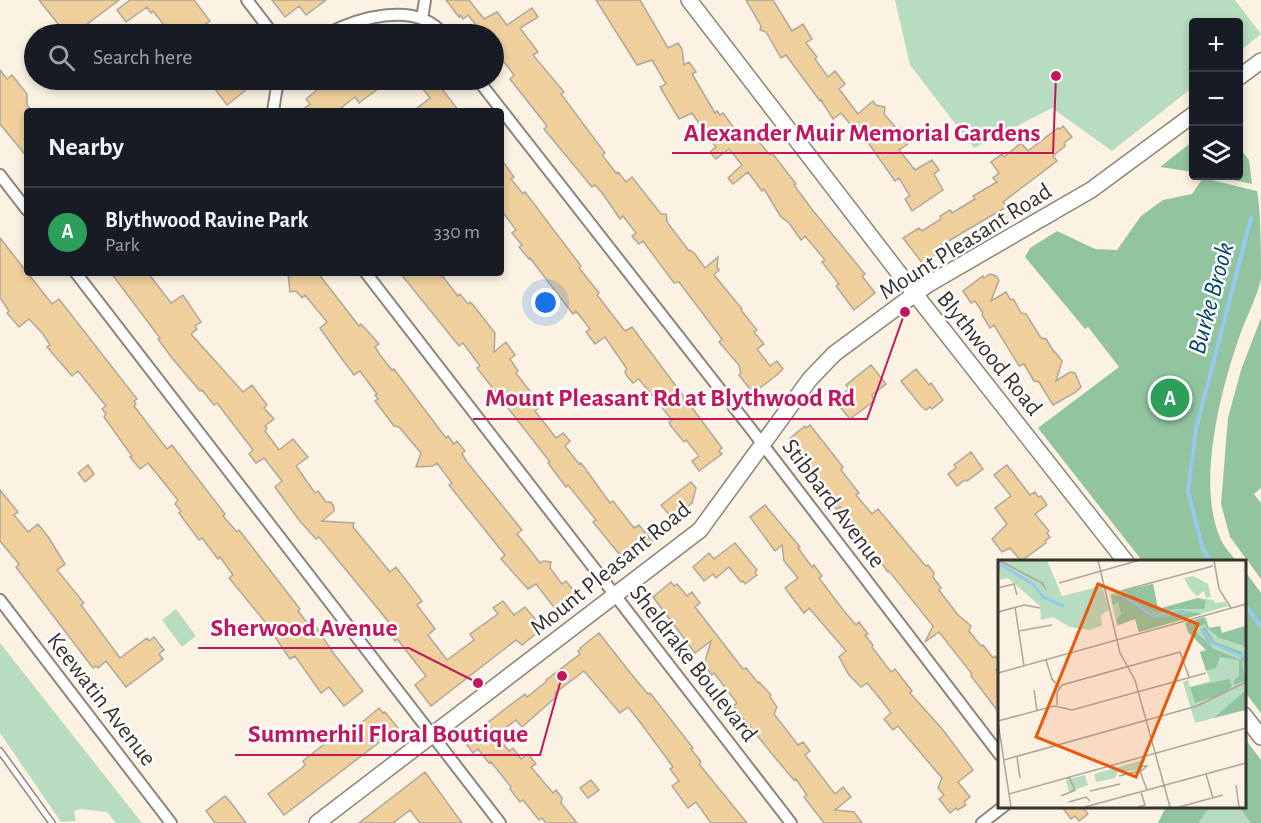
<!DOCTYPE html>
<meta charset="utf-8">
<style>
:root{--surface:#171b24;--page:#242831;--text:#f1f3f6;--muted:#9ea1a6;--line:#363941;--accent:#1a73e8}
body{margin:0;font-family:"Alegreya Sans",sans-serif;background:var(--page);color:var(--text)}
.controls{position:absolute;right:18px;top:18px;display:grid;overflow:hidden;border-radius:6px;box-shadow:0 3px 9px #0003}
.controls button{width:54px;height:54px;display:grid;place-items:center;padding:0;border:0;border-bottom:2px solid var(--line);background:var(--surface);color:var(--text);font:30px sans-serif}
.you{position:absolute;left:546px;top:303px;width:21px;height:21px;margin:-15px;border:4px solid #fff;border-radius:50%;background:#1a73e8;box-shadow:0 0 0 9px #1a73e833}
.badge{display:grid;place-items:center;width:39px;height:39px;border-radius:50%;background:var(--accent);color:#fff;font-size:20px;font-weight:700}
.pin{position:absolute;translate:-50% -50%;border:3px solid #fff;box-shadow:0 2px 6px #0006}
.list{margin:0;padding:0;list-style:none}
h2{display:flex;justify-content:space-between;align-items:center;height:78px;margin:0;padding:0 24px;font-size:26px}
h2 small{font-size:20px;font-weight:400;color:var(--muted)}
.list li{display:grid;grid-template-columns:39px 1fr auto;gap:18px;align-items:center;box-sizing:border-box;height:90px;padding:0 24px;border-top:2px solid var(--line)}
.list b{display:block;font-size:22px;white-space:nowrap}
.list p{margin:0;font-size:20px;white-space:nowrap;color:var(--muted)}
.list em{font-size:20px;font-style:normal;color:var(--muted)}
.icon{flex:none;width:33px;height:33px;fill:none;stroke:currentColor;stroke-width:2;stroke-linecap:round;stroke-linejoin:round}
.map{position:relative;flex:none;width:1261px;height:823px;overflow:hidden}
.search{position:absolute;background:var(--surface);box-shadow:0 3px 9px #0003;left:24px;top:24px;width:480px;height:66px;display:flex;align-items:center;gap:15px;box-sizing:border-box;padding:0 21px;border-radius:33px;color:var(--muted);font-size:22px}
.panel{position:absolute;background:var(--surface);box-shadow:0 3px 9px #0003;left:24px;top:108px;width:480px;height:168px;border-radius:6px}
.map>svg:first-child{display:block}
.green{fill:#b7dcc0}
.forest{fill:#92c59f}
.lines{fill:none;stroke-linecap:round;stroke-linejoin:round}
.stream{stroke:#95caee;stroke-width:4}
.building{fill:#efd09d;stroke:#afa798;stroke-width:1.5}
.lane-casing{stroke:#8d8577;stroke-width:8}
.street-casing{stroke:#8d8577;stroke-width:14}
.secondary-casing{stroke:#8d8577;stroke-width:18}
.lane{stroke:#fff;stroke-width:5}
.street{stroke:#fff;stroke-width:10}
.secondary{stroke:#fff;stroke-width:15}
.labels{text-anchor:middle;stroke-width:5;stroke-linejoin:round;paint-order:stroke}
.street-label{font-size:24px;fill:#36322c;stroke:#fff}
.water-label{font-size:26px;font-style:italic;fill:#046;stroke:#fff}
.inset-river{fill:none;stroke:#95caee;stroke-width:3}
.inset-road{fill:none;stroke:#ada59a;stroke-width:1.5}
.view{fill:#e8590c;fill-opacity:0.15;stroke:#e8590c;stroke-width:3}
.inset-edge{fill:none;stroke:#36322c;stroke-width:3}
.leader{fill:none;stroke:#c2185b;stroke-width:2}
.callout-dot{fill:#c2185b;stroke:#fff;stroke-width:2}
.callout-label{font-size:26px;text-anchor:middle;font-weight:bold;fill:#c2185b;stroke:#fff;stroke-width:5;stroke-linejoin:round;paint-order:stroke}
</style>
<div class="map">
<svg width="1261" height="823" viewBox="0 0 1261 823">
<rect width="100%" height="100%" fill="#fcf2e3"/>
<path class="green" d="M895,0H1235L1261,34L1239,52L1238,22H1194L1193,87L1112,151L1052,108L974,148L910,65Z
M176,609L196,636L182,647L162,620Z
M0,643L142,823H116L107,812L80,809L74,811L76,821L61,822L0,733Z
M1245,739L1261,760V823H1158L1166,807L1244,806Z"/>
<path class="forest" d="M1193,141V172L1160,167Z
M1239,147L1249,160L1252,184L1214,176H1238Z
M1203,178L1257,191C1261,212 1261,256 1261,278C1259,293 1244,322 1239,338C1220,392 1196,486 1221,540C1225,548 1232,555 1237,562H1143L1038,428L1119,367L1088,327L1085,329L1025,257L1030,248L1057,231L1095,249L1117,250L1141,216L1163,200L1192,194Z
M1261,318V488L1254,494L1261,503V579L1230,537L1221,504L1228,418L1241,370Z
M1245,571L1261,593V713L1245,692Z
M1245,739L1261,760V823H1251L1239,807L1244,806Z
M1166,807V806L1210,807L1198,823H1158Z"/>
<g class="lines">
<path class="stream" d="M1212,562L1203,550L1188,491L1196,429L1251,218
M1244,604L1261,626"/>
</g>
<path class="building" d="M39,0H119L74,34H66Z
M130,0H194L210,21L206,24L211,30L205,34H171L153,11L151,13L147,7L126,22L117,10Z
M272,0H326L306,15L299,6L285,17Z
M446,0H469L484,19L497,12L507,25L532,8L538,17L520,28L538,52L533,55L564,92L561,94L605,153L602,155L616,173L618,172L626,182L632,177L661,214H666L667,222L689,251L690,250L695,254L705,268L718,257L717,267L719,270L714,275L742,309L741,310L757,330L754,332L764,344L757,349L770,366L777,361L783,369L778,374L756,391L750,389L739,375L741,373L739,365L719,342L722,339L679,282L674,283L643,241L639,244L632,236L636,233L623,216L620,219L603,194L595,185L592,187L544,129L547,126L510,79L514,75L494,49V34H483L468,15L463,19L460,15L459,17Z
M596,0H640L668,48L678,43L682,49L684,65L689,62L696,72L692,74L715,113L717,111L720,115L723,113L742,139L751,132L770,155L772,153L796,184L794,185L814,212L865,274L862,276L875,293L854,310L836,286L839,284L822,262L825,260L805,236L801,240L789,223L781,217L764,189L762,191L748,172L733,184L728,178L742,165L729,149L716,159L710,152L716,147L692,113L679,119L660,87L666,84L652,60L637,65Z
M746,0H773L792,31L803,24L812,39L806,43L817,57L815,59L828,77L835,71L845,84L839,89L858,114L873,101L876,105L885,107L884,114L897,129L901,128L909,141L908,144L899,150L915,170L932,160L939,170L934,174L943,190L912,211L905,199L910,196L899,178L895,181L864,137L862,138L841,113L833,119L821,100L820,101L786,55L781,58L766,32L760,30L761,26Z
M0,70L7,79L12,75L27,94V105L32,111H27V157L0,124Z
M208,80H238L246,90L227,105Z
M329,80H390L359,103L355,97L337,111H301L310,104L306,99Z
M416,80H435L459,111H413L430,98Z
M1063,126L1072,137L1064,143L1065,146L1053,156L1057,161L1003,202L1006,207L935,249L938,253L923,264L903,238L919,228L922,231L941,219L940,216L950,210L952,213L975,199L973,196L997,182L993,178L999,173L991,162L1002,154L1004,157L1021,143L1028,151L1058,128L1060,129Z
M501,159L514,177L511,179L523,194L525,192L581,266L579,268L599,293L597,295L625,331L632,327L722,448L719,451L722,454L699,471L692,461L699,456L686,440L684,442L670,425L669,422L672,420L639,379L633,383L626,375L625,371L627,369L605,337L595,344L586,332L590,329L576,311L573,314L530,258L529,259L519,247L522,245L512,233L516,230L501,210Z
M0,238L52,304L59,299L137,399L134,401L136,404L134,406L167,449L172,445L225,514L223,516L237,532L239,530L300,609L298,611L312,629L316,627L334,654L363,691L344,706L329,687L321,693L295,656L290,659L271,631L269,633L263,625L266,623L229,578L233,575L220,557L218,559L202,538L199,540L179,513L181,511L175,504L178,500L157,474L148,463L140,469L130,457L132,456L104,417L106,414L102,409L106,406L78,371L72,376L47,347L50,345L43,334L29,319L19,327L7,313L9,311L0,298Z
M111,273H148L171,303L183,295L201,322L195,326L197,329L191,334L243,392L252,385L267,405L264,408L274,419L265,426L267,428L265,431L279,450L293,439L308,457L296,466L315,493L318,491L326,502H331L334,507V511L322,521L354,523L353,527L390,572L396,567L422,601L417,605L435,629L428,635L447,660L474,640L470,634L498,614L493,608L503,601L514,615L525,607L535,619L530,622L538,632L522,645L516,640L431,706L415,685L426,676L397,639L395,641L387,630L392,626L319,537L316,539L299,520L275,487L282,481L264,458L256,463L249,454L253,450L217,403L214,405L202,390L200,391L172,358L158,339L160,338Z
M288,273H318L359,326L361,324L372,336L379,344L375,347L380,355L392,370L394,369L446,438L448,436L454,444L457,441L465,451L462,454L467,462L522,530L517,534L530,550L540,563L543,561L551,562L550,568L562,584L566,581L577,595L557,611L536,584L528,589L501,559L505,555L449,485L452,483L437,463L433,466L416,467L421,453L399,427L394,426L375,401L378,399L375,395L377,394L360,371L354,375L342,359L320,328L327,322L305,295L302,298L296,291L290,292Z
M400,273H440L458,296L460,294L468,304L470,302L474,306L495,333L494,352L506,342L515,355L510,359L518,371L516,373L541,406L535,411L556,438L563,433L570,441L565,446L579,464L581,463L584,467L610,503L613,501L634,528L639,525L652,541L624,560L593,522L596,520L568,485L566,487L548,463L550,462L477,368L480,366L463,343L459,346L455,341Z
M990,274L996,276L999,280L991,301L1006,292L1010,299L1014,300L1021,313L1026,314L1041,338L1046,339L1054,352H1055L1062,361L1056,381L1070,372L1075,373L1081,387L1076,392L1053,405L1039,382L1034,381L1024,364L1019,366L994,325L990,328L982,315L983,313L975,301L971,303L963,291L983,276L984,278Z
M871,365L886,384L872,395L874,401L850,419L834,400L849,389L846,385Z
M916,369L929,385L931,383L943,400L932,409L930,407L926,410L921,406L901,381Z
M810,425L843,467L841,470L859,493L856,495L872,514L878,509L924,564L926,566L928,565L934,573L933,577L941,588L939,590L958,615L971,626L969,631L981,646L983,645L993,658L995,656L1000,662V667L996,670L1000,675V714L971,676L972,674L939,632L925,642L933,626L889,571L888,572L880,561L877,564L870,555L874,552L861,535L858,537L852,528L855,526L840,507L837,510L827,496L829,494L816,474L790,442L789,439L805,426L806,428Z
M971,452L983,469L967,481L965,480L957,486L948,474L956,468L954,465Z
M88,465L94,474L85,482L78,473Z
M1007,465L1030,495L1035,492L1038,497L1041,496L1047,505L1035,514L1049,531L1047,533L1050,537L1045,541L1046,543L1021,561L1010,548L1002,552L992,539L1007,524L995,508L1011,496L994,475Z
M691,482L696,488L692,503L672,518L661,505Z
M0,490L18,512L14,515L28,532L38,524L49,538L65,564L57,570L84,603L81,605L120,658L147,638L149,641L154,637L164,650L159,654L163,659L126,687L106,661L98,668L96,666L93,668L16,567L19,564L0,541Z
M765,505L800,547L798,548L812,567L814,565L822,576L819,578L844,611L856,625L859,622L868,634L865,635L873,645L872,647L891,672L895,669L912,691L910,693L943,730L973,770L958,782L970,797L964,802L966,805L958,810L956,808L950,813L939,799L944,795L938,788L942,778L898,726L893,730L884,719L891,713L882,701L867,683L861,687L849,675L839,657L846,651L809,608L804,613L785,588L798,578L784,561L782,545L775,551L750,517Z
M735,543L757,570L755,572L757,575L745,584L743,581L741,582L729,567L716,578L713,574L704,581L693,567L709,553L714,559Z
M671,582L674,586L677,584L687,596L692,592L700,603L695,607L743,669L746,668L758,683L759,682L771,695L770,697L777,707L774,714L798,745L803,742L810,751L805,755L835,794L843,787L851,797L835,810L854,812L862,823H824L804,797L807,795L796,779L794,780L777,760L733,706L737,703L714,673L712,675L704,665L711,641L695,653L653,597Z
M599,633L632,675L648,694L650,693L693,748L691,749L701,762L699,764L747,823H711L696,802L688,808L672,786L679,781L670,769L673,767L640,722L628,707L620,713L584,671L555,693V698L522,727L516,720L496,735L509,751L513,748L521,759L528,754L536,764L531,767L553,793L556,790L562,798L561,803L577,823H546L542,818L539,820L523,800L520,802L510,789L511,787L491,762L489,763L478,749L473,753L464,741L505,709L525,694L527,697L547,681L546,680L580,654L578,651L581,649L580,648Z
M379,708L383,713L385,712L398,728L284,815L268,794L302,768L305,765L303,761L342,730L347,735Z
M425,772L462,823H420L410,810L393,823H359Z
M591,780L599,790L588,798L580,788Z
M225,796L232,804L246,823H215L206,811Z
M1062,807H1088L1084,809L1088,814L1079,821L1075,816L1071,819Z"/>
<g class="lines">
<defs>
<path id="lane" d="M0,751L52,823"/>
<path id="street" d="M247,0L273,34
M422,19L425,0
M327,34C358,18 416,0 443,34
M478,80L751,429L1000,755
M273,111L278,80
M0,175L27,210
M76,273L500,823
M366,273L791,823
M0,600L171,823
M982,823L1004,806"/>
<path id="secondary" d="M689,0L915,294L1126,562
M1238,78L1261,61
M1244,715L1261,737
M317,823L700,530L810,379L834,354L927,285L1091,190L1194,114"/>
</defs>
<use href="#lane" class="lane-casing"/>
<use href="#street" class="street-casing"/>
<use href="#secondary" class="secondary-casing"/>
<use href="#lane" class="lane"/>
<use href="#street" class="street"/>
<use href="#secondary" class="secondary"/>
</g>
<g class="labels">
<g class="street-label">
<text transform="translate(965 241) rotate(-32)" y="8">Mount Pleasant Road</text>
<text transform="translate(990 353) rotate(51)" y="8">Blythwood Road</text>
<text transform="translate(834 503) rotate(53)" y="8">Stibbard Avenue</text>
<text transform="translate(610 568) rotate(-39)" y="8">Mount Pleasant Road</text>
<text transform="translate(694 663) rotate(52)" y="8">Sheldrake Boulevard</text>
<text transform="translate(102 699) rotate(52)" y="8">Keewatin Avenue</text>
</g>
<g class="water-label">
<text transform="translate(1210 298) rotate(-75)" y="9">Burke Brook</text>
</g>
</g>
<g transform="translate(998 560)">
<rect width="248" height="248" fill="#fcf2e3"/>
<path d="M0,0H49L64,36L104,26L111,50L103,55L104,66L91,70L72,67L55,57L43,60L42,46L10,18L2,20ZM195,16L210,24L213,37L208,38L206,31L199,36L192,29L186,18ZM155,24L160,49L200,38L216,40L217,43L227,42L230,46L141,72L137,59L119,66L112,34ZM208,57L211,68L222,66L224,73L247,66V150L197,163L185,122L190,120L192,127L212,121L202,92L208,90L190,72L187,63ZM149,199L141,210L120,212L117,218L98,222L96,214ZM87,215L90,225L71,232L68,220Z" fill="#b7dcc0"/>
<path d="M155,24L160,49L200,38L208,41L206,49H179L159,54L134,37L159,55L184,50L204,54L141,72L137,59L120,65L118,60L123,54L120,42L115,45L113,35L133,36L125,31ZM206,57L211,68L222,66L224,73L247,66V86L221,78L208,67L207,64L195,69L216,89L244,100L247,121L236,125L235,121L241,116V100L222,97L218,108L208,111L202,92L208,90L190,72L187,63ZM207,67L217,82L244,92L247,103L240,95L210,83L202,70ZM232,119L234,126L227,133L197,143L192,127ZM247,131V150L216,158L234,142Z" fill="#92c59f"/>
<path class="inset-river" d="M0,3L35,24L45,37L66,46M126,36L156,57L190,52M203,69L214,83L248,98"/>
<path class="inset-road" d="M0,0L44,23L48,29M100,0L122,93L137,120L172,247M216,0L221,29L233,48M61,23L142,0M0,28L16,24L19,35M123,31L215,6M17,47L26,106M0,52L26,45L42,48M21,71L54,65M48,100L54,119L61,127M0,113L248,44M36,130L39,150M59,145V132L64,125L182,92L191,117M0,161L56,146L74,150L208,113M0,162L13,247M19,197L22,218M6,200L199,146L248,122M142,211L144,206H149L142,212M208,214L215,238M121,216L142,211L149,230M238,225L241,247M92,231L122,224M11,234L248,168M63,236L77,230L71,217M71,242L88,237L92,241M87,247L248,203M140,247L147,245L143,232M181,247L225,235"/>
<path class="view" d="M100,24L200,64L138,217L38,177Z"/>
<rect width="248" height="248" class="inset-edge"/>
</g>
<path class="leader" d="M1056 76L1053 153H672M905 312L867 419H473M478 683L409 648H198M562 676L540 755H235"/>
<g class="callout-dot">
<circle cx="1056" cy="76" r="6"/>
<circle cx="905" cy="312" r="6"/>
<circle cx="478" cy="683" r="6"/>
<circle cx="562" cy="676" r="6"/>
</g>
<g class="callout-label">
<text x="862" y="141">Alexander Muir Memorial Gardens</text>
<text x="670" y="406">Mount Pleasant Rd at Blythwood Rd</text>
<text x="304" y="636">Sherwood Avenue</text>
<text x="388" y="742">Summerhil Floral Boutique</text>
</g>
</svg>
<div class="controls">
<button>+</button>
<button>−</button>
<button><svg class="icon" aria-label="layers" viewBox="0 0 24 24"><path d="M12 4l9 5-9 5-9-5zM3 14l9 5 9-5"/></svg></button>
</div>
<div class="you"></div>
<div class="pin badge" style="left:1170px;top:398px;background:#2e9e5b">A</div>
<div class="search"><svg class="icon" aria-label="search" viewBox="0 0 24 24"><circle cx="10" cy="10" r="6"/><path d="M15 15l6 6"/></svg>Search here</div>
<section class="panel">
<h2>Nearby<small></small></h2>
<ul class="list">
<li><span class="badge" style="background:#2e9e5b">A</span><div><b>Blythwood Ravine Park</b><p>Park</p></div><em>330 m</em></li>
</ul>
</section>
</div>
